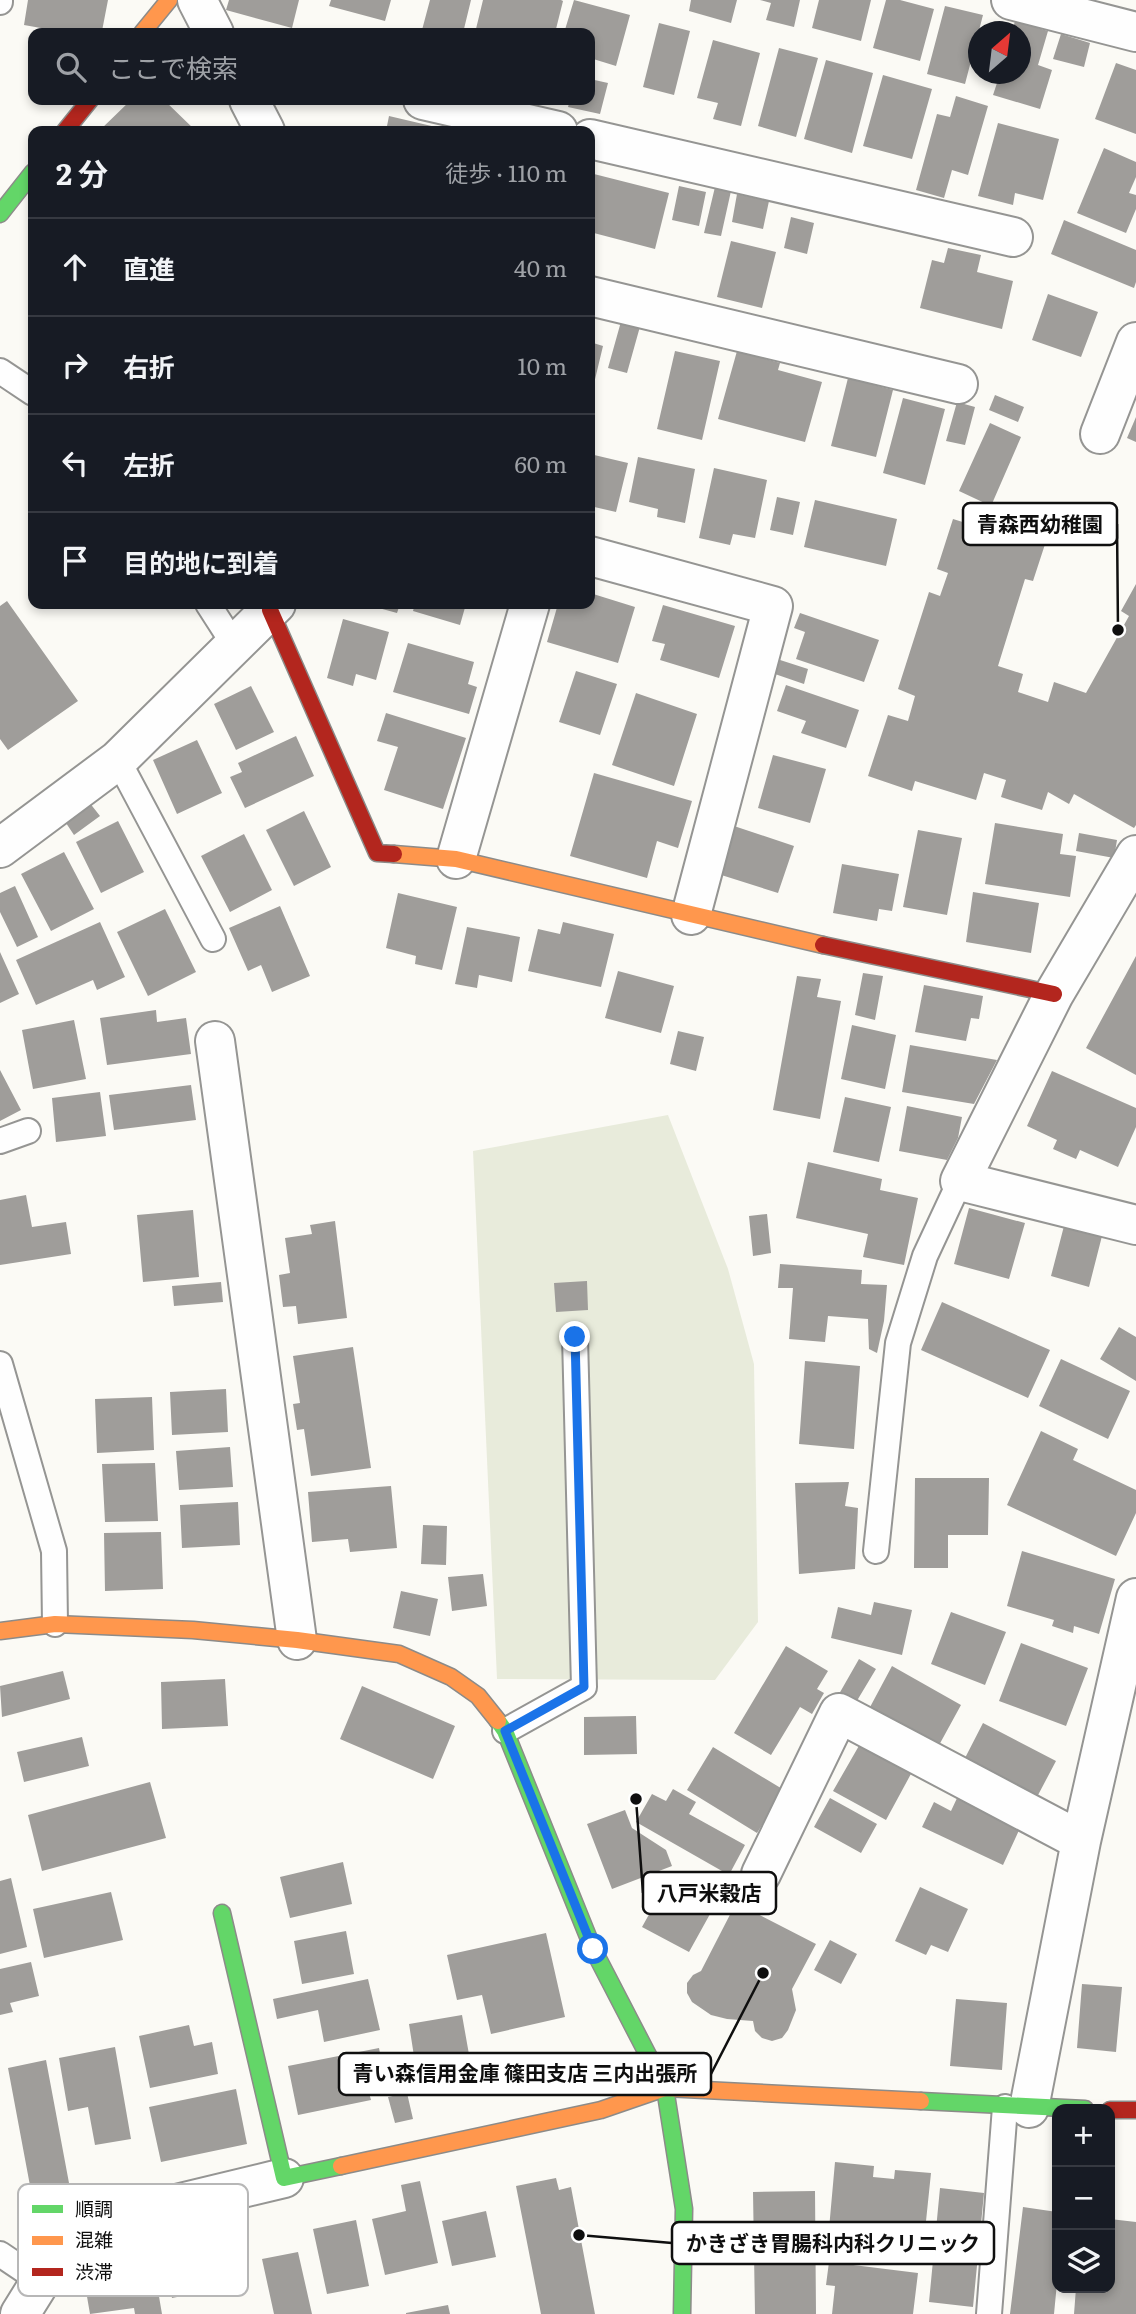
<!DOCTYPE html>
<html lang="ja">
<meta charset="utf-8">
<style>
:root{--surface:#171b24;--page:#20242c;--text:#f1f3f6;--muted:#9ea1a6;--line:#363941}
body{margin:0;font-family:Literata,"Noto Sans JP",serif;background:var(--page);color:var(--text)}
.controls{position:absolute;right:21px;bottom:21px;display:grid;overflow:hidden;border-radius:14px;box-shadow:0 4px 10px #0003}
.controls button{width:63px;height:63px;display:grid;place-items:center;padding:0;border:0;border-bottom:2px solid var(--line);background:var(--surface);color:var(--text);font:35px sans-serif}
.compass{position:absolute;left:968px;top:21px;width:63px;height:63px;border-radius:50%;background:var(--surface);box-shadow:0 4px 10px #0003;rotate:28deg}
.stop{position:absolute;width:21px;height:21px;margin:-16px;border:5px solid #1a73e8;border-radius:50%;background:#fff}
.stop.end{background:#1a73e8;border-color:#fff;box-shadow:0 2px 7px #0008}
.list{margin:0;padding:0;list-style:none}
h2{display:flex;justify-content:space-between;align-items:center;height:91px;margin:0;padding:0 28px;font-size:30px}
h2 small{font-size:23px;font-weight:400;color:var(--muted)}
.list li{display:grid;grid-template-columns:46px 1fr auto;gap:21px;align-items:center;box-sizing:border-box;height:98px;padding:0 28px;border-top:2px solid var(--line)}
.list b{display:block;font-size:26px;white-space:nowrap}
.list em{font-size:23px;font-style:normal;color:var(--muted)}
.icon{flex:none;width:38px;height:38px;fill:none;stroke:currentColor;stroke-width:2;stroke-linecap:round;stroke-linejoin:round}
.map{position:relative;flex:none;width:1136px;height:2314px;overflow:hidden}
.search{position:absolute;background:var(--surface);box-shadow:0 4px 10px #0003;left:28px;top:28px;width:567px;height:77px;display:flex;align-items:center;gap:18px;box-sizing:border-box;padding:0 24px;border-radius:14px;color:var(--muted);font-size:26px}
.panel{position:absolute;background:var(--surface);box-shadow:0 4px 10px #0003;left:28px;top:126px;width:567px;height:483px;border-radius:14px}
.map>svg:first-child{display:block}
.cemetery{fill:#e8ebdb}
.building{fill:#9f9d9a}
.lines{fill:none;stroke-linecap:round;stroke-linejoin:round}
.lane-casing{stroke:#959593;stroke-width:28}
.street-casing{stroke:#959593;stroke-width:42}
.fast-casing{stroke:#8c8b89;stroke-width:19}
.slow-casing{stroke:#8c8b89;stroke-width:19}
.jam-casing{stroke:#8c8b89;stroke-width:19}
.lane{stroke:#fefefe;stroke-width:24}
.street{stroke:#fefefe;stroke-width:38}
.fast{stroke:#63d668;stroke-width:16}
.slow{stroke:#ff974d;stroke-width:16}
.jam{stroke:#b3261e;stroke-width:16}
.route{stroke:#1a73e8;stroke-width:9}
.key{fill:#fff;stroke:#b7b7b7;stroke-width:2}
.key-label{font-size:19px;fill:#0f0f0f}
.leader{fill:none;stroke:#0f0f0f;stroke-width:2.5}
.callout-dot{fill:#0f0f0f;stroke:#fff;stroke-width:2.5}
.callout{fill:#fff;stroke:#0f0f0f;stroke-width:2.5}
.callout-label{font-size:21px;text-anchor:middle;font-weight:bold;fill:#0f0f0f}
</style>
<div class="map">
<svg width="1136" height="2314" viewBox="0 0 1136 2314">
<rect width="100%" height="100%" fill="#fbfaf5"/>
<path class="cemetery" d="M668,1115L728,1269L754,1364L758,1622L715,1680L497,1679L473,1151Z"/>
<path class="building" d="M28,0H108L102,31L86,28L85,33H69L24,25Z
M229,0H299L292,28L226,10Z
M331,0H391L385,21L329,6Z
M430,0H471L463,33H436L422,30Z
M483,0H561L563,1L555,33L544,30L543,33H475Z
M574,0L630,15L616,66L590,58V33H564Z
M691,0H737L731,23L689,11Z
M760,0H800L794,27L766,20L771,3Z
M819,0H871L861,41L812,28Z
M886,0H900L934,9L920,61L873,48Z
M945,6L983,15L965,84L927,74Z
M1015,21L1048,31L1038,65L1052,70L1040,109L993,95L1000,74H1020V32H1012Z
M659,23L690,31L674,95L643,87Z
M1061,34L1090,43L1084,67L1053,59Z
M713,40L760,53L741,126L713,119L718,103L697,98Z
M779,48L818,58L796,137L758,126Z
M826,60L873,73L852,153L804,139Z
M1116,63L1136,70V134L1095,119Z
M883,75L932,89L912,159L863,146Z
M590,79L608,83L600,114L568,107L570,100H590Z
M956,96L988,106L968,175L952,170L944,198L916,190L937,114L950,117Z
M131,100H164L196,131H99Z
M389,116L440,128V131H386Z
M998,123L1059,139L1043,200L1015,193L1013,205L978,196Z
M1104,148L1136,162V177L1129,193L1136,195V209L1126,233L1077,213Z
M590,173L669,193L655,249L590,232Z
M679,186L706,192L699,226L672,220Z
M715,187L731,191L721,236L704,233Z
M737,194L769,201L763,229L732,222Z
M791,217L814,223L807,254L784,248Z
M1064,220L1136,250V282L1134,288L1051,254Z
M731,241L776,252L762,308L717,297Z
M948,248L981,255L977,272L1013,281L1002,329L920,308L932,260L944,263Z
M1048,294L1098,312L1081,357L1032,340Z
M622,318L641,323L627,373L608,368Z
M590,342L603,346L591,396H590Z
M675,351L720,361L702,440L657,429Z
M737,351L780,363L778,370L822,382L805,442L718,419Z
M848,378L893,390L876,457L831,446Z
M995,395L1024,407L1018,422L989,410Z
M903,398L945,409L925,485L883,473Z
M957,402L975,407L965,445L946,441Z
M1136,417V442L1127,438Z
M990,423L1021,437L991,506L959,491Z
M590,454L628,463L616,512L590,506Z
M638,457L695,469L685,523L657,517L658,509L629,502Z
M714,468L767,480L755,538L733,534L730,545L699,538Z
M777,497L800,502L793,535L770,530Z
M815,500L897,519L886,566L804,547Z
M1004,514L1050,529L1033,581L1025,579L998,666L1023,674L1018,692L1048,702L1054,682L1086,693L1129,616L1121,611L1136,584V825L1134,828L1074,794L1069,804L1048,792L1042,810L1001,797L1006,780L984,773L976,800L915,781L912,791L868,776L888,715L908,721L915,696L898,689L929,592L940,596L948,573L937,569L953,519L998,533Z
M590,593L635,607L618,663L547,642L558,604H590Z
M7,601L78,701L8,750L0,739V606Z
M364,604H400L397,613Z
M415,604H466L460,625L413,611Z
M663,605L735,626L719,678L660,660L665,644L652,641Z
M800,613L879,640L864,682L796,659L805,632L794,628Z
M343,619L389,632L376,680L356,674L353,686L327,678Z
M408,643L474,662L468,684L477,687L469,714L393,692Z
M777,659L808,669L804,684L772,673Z
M576,671L617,684L600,735L559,722Z
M786,685L859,710L846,748L801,733L806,721L777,711Z
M251,686L274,732L236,750L214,704Z
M636,693L697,714L674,786L612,765Z
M386,713L466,738L443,809L384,790L398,747L377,741Z
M296,736L314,776L245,808L230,777L242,772L238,763Z
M197,740L222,793L177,814L153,760Z
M773,755L826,769L810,823L758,808Z
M594,773L692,801L678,848L657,841L647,878L570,856Z
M89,802L100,816L74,835L64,820Z
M304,811L331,867L294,886L266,830Z
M118,821L144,872L101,893L76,842Z
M995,823L1063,834L1060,854L1076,856L1070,897L985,884Z
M731,825L794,846L778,893L715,873Z
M918,830L962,838L947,915L903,907Z
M1079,833L1117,840L1114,858L1076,851Z
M244,834L272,890L230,912L201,856Z
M64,852L94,909L51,931L21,874Z
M842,864L899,874L892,911L879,909L877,921L833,913Z
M15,886L38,937L17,947L0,912V893Z
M973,892L1039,903L1031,953L966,942Z
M398,893L457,907L442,970L415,964L416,956L386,948Z
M280,906L310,976L272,992L261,965L248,971L229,928Z
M165,909L196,972L148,996L117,932Z
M100,922L125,977L97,990L93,980L36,1005L16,960Z
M563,922L614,934L601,987L528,971L538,929L560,934Z
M467,927L520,937L512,982L479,975L477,988L455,984Z
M0,952L19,994L0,1003Z
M1136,956V1075L1086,1048Z
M618,971L674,986L661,1033L605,1018Z
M863,973L883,976L875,1020L855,1015Z
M797,976L821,979L817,997L841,1001L820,1119L773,1110Z
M924,985L983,996L979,1019L971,1018L966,1041L915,1032Z
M156,1010L157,1022L186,1018L191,1054L107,1065L100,1018Z
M74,1020L86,1079L33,1089L22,1030Z
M852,1025L896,1035L885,1089L841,1079Z
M678,1031L704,1037L696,1071L670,1064Z
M910,1045L997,1060L974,1104L902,1092Z
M0,1070L21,1110L0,1121Z
M1052,1071L1136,1108V1127L1118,1167L1080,1150L1076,1159L1053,1149L1057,1140L1027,1126Z
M191,1085L196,1120L114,1130L109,1095Z
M100,1092L106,1136L56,1142L52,1098Z
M845,1097L891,1107L879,1162L833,1152Z
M907,1106L962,1117L958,1138L947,1160L899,1151Z
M808,1162L882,1179L880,1190L918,1198L904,1265L863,1257L868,1234L796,1218Z
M26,1195L32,1227L66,1222L71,1254L0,1265V1200Z
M969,1208L1025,1223L1009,1279L954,1264Z
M193,1210L199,1277L143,1282L137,1215Z
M767,1214L771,1253L753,1256L749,1216Z
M335,1221L347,1318L298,1324L296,1306L283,1307L279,1275L290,1273L285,1238L312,1234L310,1225Z
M1064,1226L1102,1236L1089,1287L1051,1276Z
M780,1264L862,1270L861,1284L887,1285L884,1321L877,1353L869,1349L868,1319L828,1316L825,1342L789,1339L793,1288H778Z
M587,1281L588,1310L556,1312L554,1283Z
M221,1282L223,1302L174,1306L172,1286Z
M942,1302L1050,1350L1028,1398L921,1350Z
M1119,1327L1136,1337V1381L1100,1359Z
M353,1347L371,1468L311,1476L304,1429L297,1430L293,1404L300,1403L293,1356Z
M1061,1359L1130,1391L1108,1439L1039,1406Z
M805,1361L860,1366L854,1449L799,1444Z
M226,1389L228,1432L172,1435L170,1392Z
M152,1397L154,1450L97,1453L95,1399Z
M1041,1431L1078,1449L1073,1460L1136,1490V1513L1116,1556L1007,1505Z
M230,1447L233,1487L179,1490L176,1451Z
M155,1463L158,1521L105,1522L102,1464Z
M915,1478H989L988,1535H948V1568H914Z
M849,1482L845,1506L858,1508L855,1569L799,1574L795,1483Z
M391,1486L397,1548L350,1552L348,1539L312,1542L308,1492Z
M238,1502L240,1545L182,1548L180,1505Z
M423,1525L447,1526L446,1565L421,1564Z
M161,1532L163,1589L105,1591L104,1533Z
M1022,1551L1115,1579L1099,1634L1074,1626L1073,1633L1052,1626L1054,1620L1007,1606Z
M483,1574L487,1606L452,1611L448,1577Z
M401,1591L438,1599L430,1636L393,1628Z
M874,1602L912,1610L902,1655L831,1638L838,1607L871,1615Z
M951,1612L1006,1632L985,1685L931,1664Z
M1021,1643L1088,1668L1066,1726L999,1701Z
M786,1646L828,1671L817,1689L824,1693L812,1714L800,1707L771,1755L734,1733Z
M859,1659L876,1669L855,1704L839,1694Z
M892,1666L961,1705L938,1747L869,1709Z
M63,1671L70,1699L2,1717L0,1686Z
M225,1679L228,1726L162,1729L161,1682Z
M362,1686L455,1726L433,1779L340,1739Z
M636,1716L637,1754L584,1755V1717Z
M983,1723L1056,1761L1037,1797L965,1758Z
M82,1737L89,1766L24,1782L17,1752Z
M860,1744L912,1772L886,1820L833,1791Z
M713,1747L784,1790L757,1833L687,1790Z
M150,1782L166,1838L42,1871L28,1815Z
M673,1789L696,1802L689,1814L745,1845L729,1875L636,1822L652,1794L666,1801Z
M958,1796L1021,1826L1003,1865L922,1827L934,1802L951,1811Z
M830,1798L877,1824L861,1853L814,1827Z
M625,1810L632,1828L666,1850L672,1866L612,1889L587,1824Z
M343,1862L352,1904L290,1918L280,1877Z
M11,1878L27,1947L0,1954V1881Z
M692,1880L720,1896L689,1952L642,1927L662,1891L680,1902Z
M920,1887L968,1909L948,1952L931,1945L926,1955L895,1941Z
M111,1892L123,1940L44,1958L33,1909Z
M736,1903L816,1944L792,1989L796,2010L788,2030L782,2038L772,2041L762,2038L755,2031L753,2021L727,2019L711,2015L692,2002L687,1993V1983L693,1975L701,1971Z
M346,1931L354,1974L302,1984L294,1941Z
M546,1933L565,2017L491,2034L482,1995L457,2000L447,1955Z
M830,1940L857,1954L841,1984L814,1970Z
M31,1962L39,1996L10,2003L13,2012L0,2015V1969Z
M368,1979L380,2030L324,2042L318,2010L277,2019L273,1999Z
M1082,1984L1122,1987L1116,2052L1077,2048Z
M956,1999L1007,2003L1002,2070L950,2066Z
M462,2015L470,2060L446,2064L449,2077L418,2082L409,2024Z
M189,2025L194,2046L212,2042L218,2074L150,2088L139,2036Z
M115,2047L131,2139L95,2145L88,2107L68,2111L59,2058Z
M379,2048L387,2089L369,2093L371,2100L298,2115L288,2066Z
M46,2060L69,2183L31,2191L8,2068Z
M236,2089L247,2144L161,2162L149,2107Z
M407,2093L413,2119L395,2123L388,2097Z
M835,2162L874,2166L873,2177L894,2179L895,2170L931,2173L923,2250L828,2240Z
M556,2178L559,2190L571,2187L595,2314H541L516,2186Z
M420,2181L438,2263L385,2275L372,2219L406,2211L401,2185Z
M940,2188L984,2193L973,2307L929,2302Z
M815,2191L816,2314H755L753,2192Z
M1023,2207L1057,2212V2283L1054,2314H1010Z
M486,2211L496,2257L452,2266L442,2221Z
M1110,2219L1136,2222V2314H1074L1076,2288H1110Z
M356,2220L369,2286L327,2294L313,2229Z
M233,2231L243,2284L172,2298L161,2245Z
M150,2244L162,2314H135L134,2308L90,2314L80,2256Z
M298,2252L312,2314H274L262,2259Z
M829,2262L918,2273L913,2314H832L835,2286L826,2285Z
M448,2305L450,2314H406V2313Z"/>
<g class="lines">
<defs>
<path id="lane" d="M0,2V0
M0,371L33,393
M208,604L235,646
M118,760L213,939
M0,1141L28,1131
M0,1364L54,1551L55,1624
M876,1551L898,1343L925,1256L960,1181
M505,1731L584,1687L575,1337
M0,2254L40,2281
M989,2314L1005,2107"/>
<path id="street" d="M197,0L214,33
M1011,0L1136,32
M249,100L265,131
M423,100L558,131
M590,139L1013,237
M590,296L958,384
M1100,434L1136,342
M590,556L773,606L691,915
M0,848L118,760L276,604
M1136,855L1054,994L960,1181L1136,1225
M456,859L530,604
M215,1041L297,1640
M761,1874L839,1713L1081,1841
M1029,2108L1081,1841L1136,1598
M20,2314L73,2229L284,2178"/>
<path id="fast" d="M0,214L33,172
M498,1721L505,1731L593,1949L665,2088L684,2209L682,2314
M222,1913L284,2178L341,2166
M921,2101L1085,2109"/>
<path id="slow" d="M142,33L169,0
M394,854L456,859L823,945
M0,1631L55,1624L193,1630L297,1640L399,1654L451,1677L478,1696L498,1721
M341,2166L601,2110L665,2088L921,2101"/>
<path id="jam" d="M65,131L90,100
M270,610L377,853L394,854
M823,945L1054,994
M1110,2110H1136"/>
</defs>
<use href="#lane" class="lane-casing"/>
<use href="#street" class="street-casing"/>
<use href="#fast" class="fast-casing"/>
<use href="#slow" class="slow-casing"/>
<use href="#jam" class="jam-casing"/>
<use href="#lane" class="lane"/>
<use href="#street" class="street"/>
<use href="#fast" class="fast"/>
<use href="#slow" class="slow"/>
<use href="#jam" class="jam"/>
</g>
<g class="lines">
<path class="route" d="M575,1337L584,1687L505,1731L593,1949"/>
</g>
<rect x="18" y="2184" width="230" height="112" rx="10" class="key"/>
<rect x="32" y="2205" width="31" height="8" fill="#63d668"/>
<rect x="32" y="2236" width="31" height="9" fill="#ff974d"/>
<rect x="32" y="2268" width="31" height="8" fill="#b3261e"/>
<g class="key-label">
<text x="75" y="2216">順調</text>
<text x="75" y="2247">混雑</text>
<text x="75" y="2279">渋滞</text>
</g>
<path class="leader" d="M1118 630L1117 524M636 1799L643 1893M763 1973L711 2074M579 2235L672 2243"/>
<g class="callout-dot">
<circle cx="1118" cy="630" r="7"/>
<circle cx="636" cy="1799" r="7"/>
<circle cx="763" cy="1973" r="7"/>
<circle cx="579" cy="2235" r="7"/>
</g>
<g class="callout">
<rect x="963" y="503" width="154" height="42" rx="7"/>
<rect x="643" y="1872" width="133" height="42" rx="7"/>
<rect x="339" y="2053" width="372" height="42" rx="7"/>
<rect x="672" y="2222" width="322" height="42" rx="7"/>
</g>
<g class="callout-label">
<text x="1040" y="532">青森西幼稚園</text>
<text x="709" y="1901">八戸米穀店</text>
<text x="525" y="2081">青い森信用金庫 篠田支店 三内出張所</text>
<text x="833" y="2251">かきざき胃腸科内科クリニック</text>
</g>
</svg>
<div class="controls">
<button>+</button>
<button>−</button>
<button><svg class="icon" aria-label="layers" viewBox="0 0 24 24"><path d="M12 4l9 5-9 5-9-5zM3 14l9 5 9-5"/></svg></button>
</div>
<svg class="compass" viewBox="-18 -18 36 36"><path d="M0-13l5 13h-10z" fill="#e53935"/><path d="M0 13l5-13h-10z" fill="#9ea1a6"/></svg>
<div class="stop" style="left:593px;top:1949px"></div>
<div class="stop end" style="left:575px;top:1337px"></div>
<div class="search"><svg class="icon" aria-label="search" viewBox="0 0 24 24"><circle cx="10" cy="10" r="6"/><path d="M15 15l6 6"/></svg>ここで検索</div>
<section class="panel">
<h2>2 分<small>徒歩 · 110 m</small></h2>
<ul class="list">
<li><svg class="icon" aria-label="ahead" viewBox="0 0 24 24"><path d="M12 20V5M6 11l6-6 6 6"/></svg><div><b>直進</b></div><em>40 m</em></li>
<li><svg class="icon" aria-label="right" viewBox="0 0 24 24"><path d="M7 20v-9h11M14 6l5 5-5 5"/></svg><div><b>右折</b></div><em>10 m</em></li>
<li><svg class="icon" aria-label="left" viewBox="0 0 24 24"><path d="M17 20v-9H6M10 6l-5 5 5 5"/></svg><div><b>左折</b></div><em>60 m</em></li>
<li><svg class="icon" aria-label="arrive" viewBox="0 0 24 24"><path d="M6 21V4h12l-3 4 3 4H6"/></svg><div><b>目的地に到着</b></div></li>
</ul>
</section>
</div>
